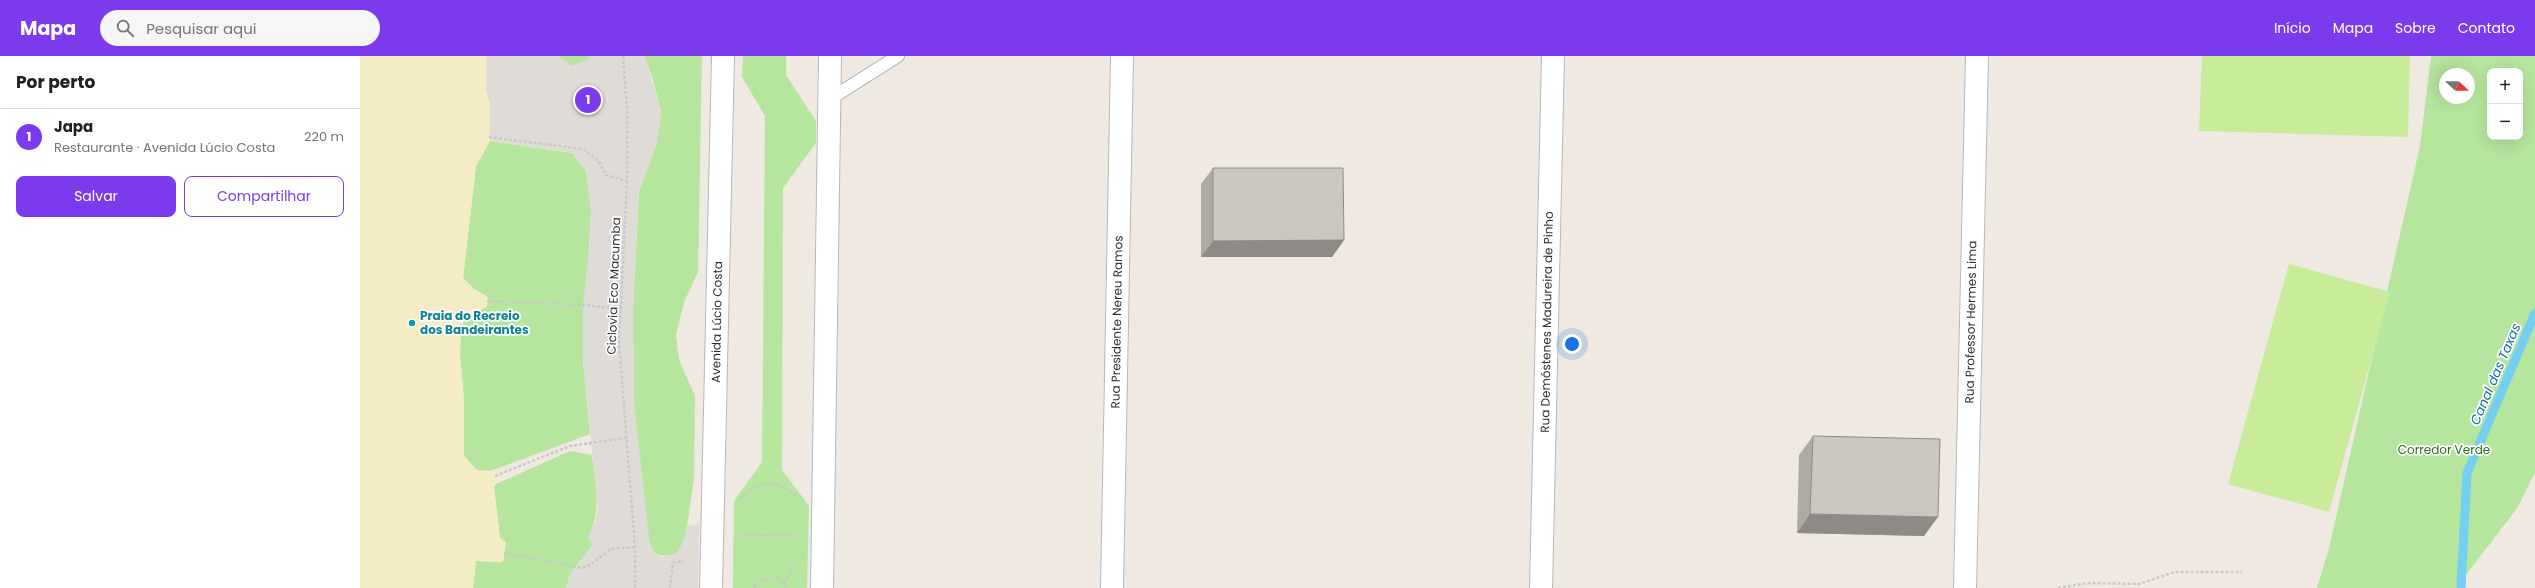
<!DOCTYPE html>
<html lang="pt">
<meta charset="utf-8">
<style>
:root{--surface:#fff;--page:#f6f6f6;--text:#202124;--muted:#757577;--line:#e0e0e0;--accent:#7c3aed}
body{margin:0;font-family:Poppins,sans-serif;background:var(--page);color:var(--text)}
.controls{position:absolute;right:12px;top:12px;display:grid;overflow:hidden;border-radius:8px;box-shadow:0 4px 16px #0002}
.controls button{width:36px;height:36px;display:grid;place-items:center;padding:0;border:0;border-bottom:1px solid var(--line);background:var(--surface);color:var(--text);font:20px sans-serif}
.compass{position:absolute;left:2079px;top:12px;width:36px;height:36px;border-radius:50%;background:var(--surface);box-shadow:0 4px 16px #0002;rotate:111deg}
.you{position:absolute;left:1212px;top:288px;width:14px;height:14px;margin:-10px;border:3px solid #fff;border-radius:50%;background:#1a73e8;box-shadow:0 0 0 6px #1a73e833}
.badge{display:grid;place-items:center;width:26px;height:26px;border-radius:50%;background:var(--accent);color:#fff;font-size:13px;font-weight:700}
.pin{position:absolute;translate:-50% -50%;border:2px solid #fff;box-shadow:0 1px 4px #0006}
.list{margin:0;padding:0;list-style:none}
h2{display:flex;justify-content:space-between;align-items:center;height:52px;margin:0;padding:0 16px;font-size:17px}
h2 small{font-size:13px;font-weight:400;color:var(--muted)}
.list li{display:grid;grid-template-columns:26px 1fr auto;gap:12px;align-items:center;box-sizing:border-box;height:56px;padding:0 16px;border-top:1px solid var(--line)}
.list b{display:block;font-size:15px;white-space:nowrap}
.list p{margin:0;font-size:13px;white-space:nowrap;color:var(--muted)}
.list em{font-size:13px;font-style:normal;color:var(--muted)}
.actions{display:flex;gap:8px;padding:12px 16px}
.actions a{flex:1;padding:9px 0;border:1px solid var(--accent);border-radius:8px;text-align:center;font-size:14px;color:var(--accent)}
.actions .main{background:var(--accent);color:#fff}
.icon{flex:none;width:22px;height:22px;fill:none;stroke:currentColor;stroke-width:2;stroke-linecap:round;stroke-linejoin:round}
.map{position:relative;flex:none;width:2175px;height:532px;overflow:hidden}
header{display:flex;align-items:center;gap:24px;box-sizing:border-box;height:56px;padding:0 20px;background:var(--accent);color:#fff}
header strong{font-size:19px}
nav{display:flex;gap:22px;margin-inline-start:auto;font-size:14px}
.search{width:280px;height:36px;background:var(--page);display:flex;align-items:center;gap:10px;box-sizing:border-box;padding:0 14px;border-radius:22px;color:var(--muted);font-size:15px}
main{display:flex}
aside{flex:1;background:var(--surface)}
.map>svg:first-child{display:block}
.green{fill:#b6e59e;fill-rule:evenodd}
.sand{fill:#f3ecc5}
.pitch{fill:#c9ec9a}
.plaza{fill:#dfdcd8}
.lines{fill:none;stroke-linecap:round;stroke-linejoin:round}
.stream{stroke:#75cff0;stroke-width:9}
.lane-casing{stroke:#b4b7c1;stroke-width:14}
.street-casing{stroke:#b4b7c1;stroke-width:24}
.secondary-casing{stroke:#b4b7c1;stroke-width:24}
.path{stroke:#c9c9c9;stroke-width:2.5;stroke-dasharray:3 2;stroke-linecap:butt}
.lane{stroke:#fff;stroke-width:12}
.street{stroke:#fff;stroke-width:22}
.secondary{stroke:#fff;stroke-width:22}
.wall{fill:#afaba4}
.shaded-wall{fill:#8e8b86}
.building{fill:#cbc7bf;stroke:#8e8b86}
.culture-dot{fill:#0f9aa8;stroke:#fff;stroke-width:1.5}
.labels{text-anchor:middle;stroke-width:3.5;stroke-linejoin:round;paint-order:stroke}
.street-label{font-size:12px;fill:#2e2e2e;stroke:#fff}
.culture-label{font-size:12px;font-weight:bold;fill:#0d838f;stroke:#fff;text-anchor:start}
.park-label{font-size:12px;fill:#2c6e1b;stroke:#fff}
.water-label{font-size:13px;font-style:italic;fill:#0d6fa3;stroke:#fff}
</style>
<header>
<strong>Mapa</strong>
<div class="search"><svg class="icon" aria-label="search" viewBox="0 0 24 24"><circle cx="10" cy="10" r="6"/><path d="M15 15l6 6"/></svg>Pesquisar aqui</div>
<nav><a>Início</a><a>Mapa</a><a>Sobre</a><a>Contato</a></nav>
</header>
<main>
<aside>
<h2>Por perto<small></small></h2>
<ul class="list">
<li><span class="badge">1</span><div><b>Japa</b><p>Restaurante · Avenida Lúcio Costa</p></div><em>220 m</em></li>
</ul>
<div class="actions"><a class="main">Salvar</a><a>Compartilhar</a></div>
</aside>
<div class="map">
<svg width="2175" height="532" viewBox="0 0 2175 532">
<rect width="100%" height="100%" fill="#efe9e1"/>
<path class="green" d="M199,0H229L228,4L212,10Z
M284,0H342L338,216L324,246L316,279L319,304L335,340L334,423L327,470L323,487L316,498C298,502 292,499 288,480L274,348L273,255L279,135L297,87L301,56L292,20Z
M383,0H426V19L456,65V87L423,132L422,414L449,450L447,532H373L374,445L402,406L405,60L382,21Z
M2071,0H2175V416L2158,451L2096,532H1957L1969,492L2060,90ZM2130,15H2160V81H2130ZM2085,18H2109V42H2085Z
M130,85L212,97L226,115L231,153L223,306L230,378L128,416L117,415L104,400V344L100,300L101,271L106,262L117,255L121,237L114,233L103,222L116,110Z
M210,395L232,399C236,430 242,453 228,482L233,488L210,518L206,532H113L116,505L143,506L146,486L140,482L134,431L136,428Z"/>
<path class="sand" d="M0,0H126V34L130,48V85L116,110L103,222L114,233L128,241L127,251L106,262L101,271L100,300L104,344V400L117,414L132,415L138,425L134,431L140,482L146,486L143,506L116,505L113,532H0Z"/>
<path class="pitch" d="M1842,0H2050L2048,81L1839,75Z
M1929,208L2030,236L1969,456L1868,428Z"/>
<path class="plaza" d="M126,0H199L212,10L228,4L229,0H284L286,4L301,56L297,87L279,135L273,255L274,348L290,490L295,497L302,501L316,498L323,487L327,470L339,468L338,532H206L210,518L233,488L228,482L235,467L238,452L223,306V249L229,193L231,153L226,115L212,97L130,85V48L126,34Z"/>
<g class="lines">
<path class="stream" d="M2101,532L2107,417L2175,257"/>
<defs>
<path id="lane" d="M470,43L538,0"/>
<path id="street" d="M752,532L762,0
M1181,532L1193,0
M1605,532L1617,0"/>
<path id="secondary" d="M351,532L363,0
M462,532L470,0"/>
</defs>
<use href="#lane" class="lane-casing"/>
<use href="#street" class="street-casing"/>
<use href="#secondary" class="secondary-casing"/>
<path class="path" d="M263,0L267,53V125L259,287L275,491V532
M129,81L223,93L238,104L246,119L267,125
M127,245L223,249L262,253
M135,420L210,390L266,382
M381,443C397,425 420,422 436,441
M380,479L437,480
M144,497L222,512L230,509L251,493L275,491
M424,527L434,510
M310,532L313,507L324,505
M394,532C404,520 418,519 428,532
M1698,532L1728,527L1779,528L1814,516H1882"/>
<use href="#lane" class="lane"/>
<use href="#street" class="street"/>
<use href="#secondary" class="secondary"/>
</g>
<path class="wall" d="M853,112L984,184L972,201H841V128Z
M1453,380L1564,480L1437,477L1439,399Z"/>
<path class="shaded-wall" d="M984,184L972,201H841L853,185Z
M1450,458L1578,461L1564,480L1437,477Z"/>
<path class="building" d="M853,112H983L984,184L853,185Z
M1453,380L1580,383L1578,461L1450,458Z"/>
<circle class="culture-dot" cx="52" cy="267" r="4"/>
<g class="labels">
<g class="street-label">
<text transform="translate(254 230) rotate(-88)" y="4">Ciclovia Eco Macumba</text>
<text transform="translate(357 266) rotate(-89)" y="4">Avenida Lúcio Costa</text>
<text transform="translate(757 266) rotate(-89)" y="4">Rua Presidente Nereu Ramos</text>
<text transform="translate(1187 266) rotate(-89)" y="4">Rua Demóstenes Madureira de Pinho</text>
<text transform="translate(1611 266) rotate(-89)" y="4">Rua Professor Hermes Lima</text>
</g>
<g class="culture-label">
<text x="60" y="264">Praia do Recreio<tspan x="60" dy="14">dos Bandeirantes</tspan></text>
</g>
<g class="park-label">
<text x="2084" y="398">Corredor Verde</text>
</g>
<g class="water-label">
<text transform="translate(2135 318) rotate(-67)" y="5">Canal das Taxas</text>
</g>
</g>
</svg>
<div class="controls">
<button>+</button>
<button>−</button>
</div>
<svg class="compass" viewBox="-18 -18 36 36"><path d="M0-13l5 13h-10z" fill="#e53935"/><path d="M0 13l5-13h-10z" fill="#757577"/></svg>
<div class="you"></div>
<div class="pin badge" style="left:228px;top:44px">1</div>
</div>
</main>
